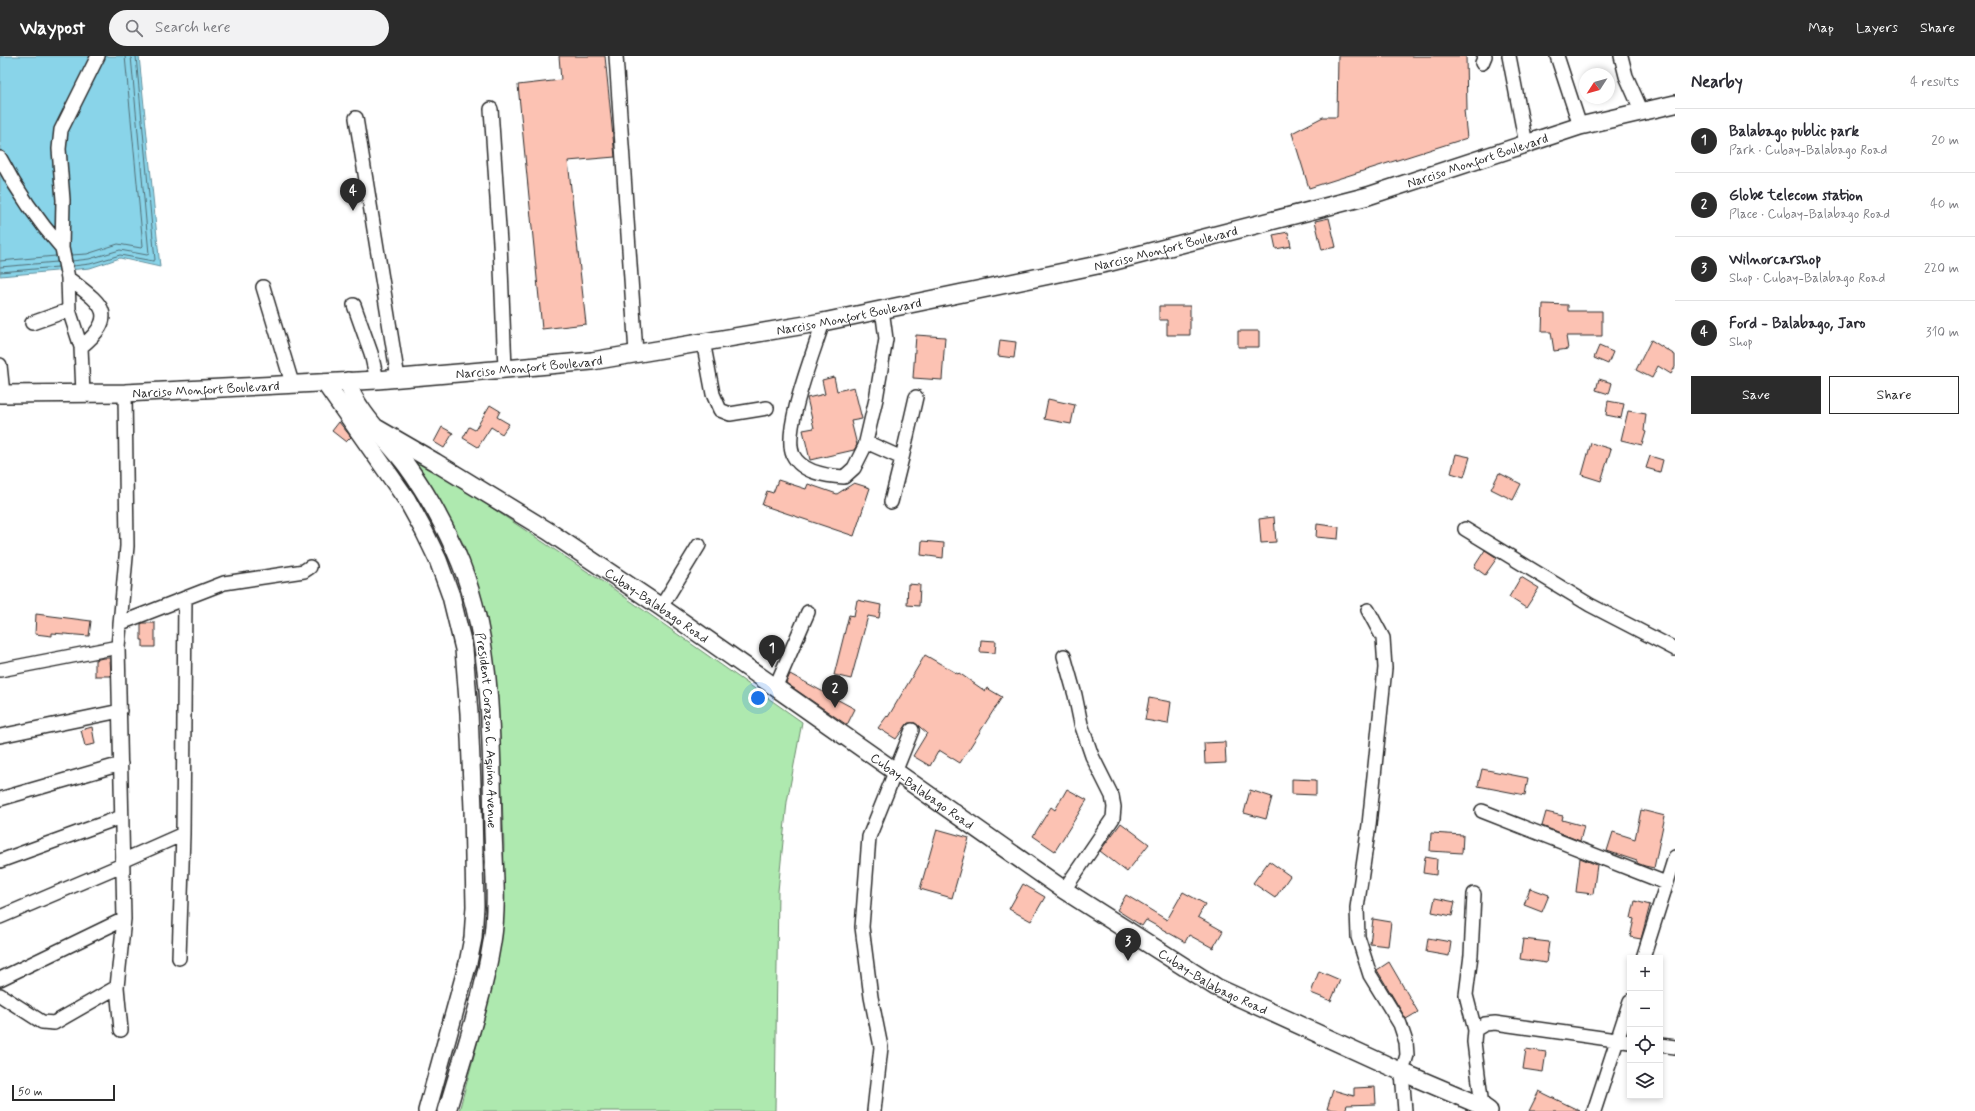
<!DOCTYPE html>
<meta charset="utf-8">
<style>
:root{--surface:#fff;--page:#f2f2f3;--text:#2b2b33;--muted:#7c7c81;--line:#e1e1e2;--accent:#2b2b2b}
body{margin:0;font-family:Mynerve,sans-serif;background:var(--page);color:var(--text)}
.controls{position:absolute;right:12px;bottom:12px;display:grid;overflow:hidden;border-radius:0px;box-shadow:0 2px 6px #0003}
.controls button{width:36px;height:36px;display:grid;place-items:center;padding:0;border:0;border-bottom:1px solid var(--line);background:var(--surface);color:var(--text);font:20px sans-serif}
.compass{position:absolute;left:1579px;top:12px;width:36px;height:36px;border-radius:50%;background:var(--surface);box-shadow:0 2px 6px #0003;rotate:234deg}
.scale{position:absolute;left:12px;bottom:10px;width:103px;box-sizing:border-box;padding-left:4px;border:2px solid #2b2b2b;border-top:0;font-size:11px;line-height:14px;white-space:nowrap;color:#2b2b2b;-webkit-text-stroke:3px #fff;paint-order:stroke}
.you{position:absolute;left:758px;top:642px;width:14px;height:14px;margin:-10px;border:3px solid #fff;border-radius:50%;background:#1a73e8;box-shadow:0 0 0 6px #1a73e833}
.badge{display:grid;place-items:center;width:26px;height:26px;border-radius:50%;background:var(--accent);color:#fff;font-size:13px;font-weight:700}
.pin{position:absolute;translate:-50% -33px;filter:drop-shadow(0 1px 2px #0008)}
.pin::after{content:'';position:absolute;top:21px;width:14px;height:12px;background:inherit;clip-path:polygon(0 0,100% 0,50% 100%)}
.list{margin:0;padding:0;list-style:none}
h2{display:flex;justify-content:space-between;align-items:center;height:52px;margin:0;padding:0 16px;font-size:17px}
h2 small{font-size:13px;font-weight:400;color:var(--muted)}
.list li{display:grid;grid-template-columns:26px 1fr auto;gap:12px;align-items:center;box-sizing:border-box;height:64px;padding:0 16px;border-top:1px solid var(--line)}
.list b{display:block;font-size:15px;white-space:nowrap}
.list p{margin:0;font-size:13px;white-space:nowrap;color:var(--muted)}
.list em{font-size:13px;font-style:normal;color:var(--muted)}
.actions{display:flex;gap:8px;padding:12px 16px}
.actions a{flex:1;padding:9px 0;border:1px solid var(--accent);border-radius:0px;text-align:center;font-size:14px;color:var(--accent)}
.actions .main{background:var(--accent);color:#fff}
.icon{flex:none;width:22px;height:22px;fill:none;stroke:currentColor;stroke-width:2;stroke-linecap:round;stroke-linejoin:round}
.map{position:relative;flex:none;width:1675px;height:1055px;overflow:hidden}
header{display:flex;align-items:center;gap:24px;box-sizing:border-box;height:56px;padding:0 20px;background:var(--accent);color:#fff}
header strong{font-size:19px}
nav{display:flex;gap:22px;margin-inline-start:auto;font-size:14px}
.search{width:280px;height:36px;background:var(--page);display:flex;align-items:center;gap:10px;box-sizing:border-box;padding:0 14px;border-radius:22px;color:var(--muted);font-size:15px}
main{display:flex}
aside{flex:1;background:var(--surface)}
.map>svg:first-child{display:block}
.green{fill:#aee9af;stroke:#6c8a6d}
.water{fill:#89d4e9;stroke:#63909d}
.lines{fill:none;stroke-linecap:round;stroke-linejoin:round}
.shore{stroke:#516f77;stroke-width:1}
.building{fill:#fcc2b3;stroke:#2b2b2b}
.minor-casing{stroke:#2b2b2b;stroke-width:16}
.major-casing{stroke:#2b2b2b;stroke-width:20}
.minor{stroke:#fff;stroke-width:13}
.major{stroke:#fff;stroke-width:17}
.labels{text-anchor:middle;stroke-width:3;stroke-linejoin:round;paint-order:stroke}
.street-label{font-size:13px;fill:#2b2b2b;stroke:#fff}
</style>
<header>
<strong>Waypost</strong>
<div class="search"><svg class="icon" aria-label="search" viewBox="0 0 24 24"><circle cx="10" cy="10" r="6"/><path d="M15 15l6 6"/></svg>Search here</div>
<nav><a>Map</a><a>Layers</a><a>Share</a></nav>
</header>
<main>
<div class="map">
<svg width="1675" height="1055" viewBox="0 0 1675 1055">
<rect width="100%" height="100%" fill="#fff"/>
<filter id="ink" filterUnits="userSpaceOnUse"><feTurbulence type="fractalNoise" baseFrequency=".025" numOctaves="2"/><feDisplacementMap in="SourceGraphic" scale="8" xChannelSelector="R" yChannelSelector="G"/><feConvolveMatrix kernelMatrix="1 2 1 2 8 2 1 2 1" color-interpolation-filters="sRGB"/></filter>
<g filter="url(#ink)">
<path class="green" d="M411,398L615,534L802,666L787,746L778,835L775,1055H459L485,959L501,885L504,789L499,663L487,561L464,489Z"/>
<path class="water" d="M0,0H139L160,211L120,202L90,212L0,220Z"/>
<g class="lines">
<path class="shore" d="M71,199L87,198L118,188L141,192L143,190L125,0
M0,205L56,200
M72,205L89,203L120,194L147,199L149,198L131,0
M73,210L90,208L120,199L153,205L155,204L136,0
M0,211L57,206
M0,216L58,211"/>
</g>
<path class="building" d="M559,0H605L615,101L568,105L586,268L542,273L518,29L561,24Z
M1338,0H1466L1467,54H1464L1467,82L1309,132L1292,77L1323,61H1337Z
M1329,162L1336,191L1322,194L1315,165Z
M1288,176L1291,190L1276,193L1273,179Z
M1543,248L1568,249V255H1602V280H1566L1568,293L1554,295L1551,276H1542Z
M1159,250H1190V279H1167V264H1159Z
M1238,275H1259V291H1238Z
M916,279L945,281L942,324L913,322Z
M1000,284L1016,286L1014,302L998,300Z
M1651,284L1675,299V311L1671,318L1658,310L1652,322L1636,314Z
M1599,290L1613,296L1608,308L1594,302Z
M834,321L837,335L854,331L862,363L851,365L857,389L854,394L810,404L803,374L814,372L807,342L825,338L822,324Z
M1599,323L1612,327L1609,338L1596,334Z
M1048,343L1075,349L1071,368L1044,363Z
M1608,345L1624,348L1621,362L1606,359Z
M490,349L500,355L497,361L509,368L502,378L491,371L478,391L463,382L469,371L475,374Z
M1628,355L1646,358L1644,375L1646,376L1642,389L1621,384Z
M339,366L351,381L346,386L332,375Z
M442,371L453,377L444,392L434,386Z
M1591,387L1611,393L1601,425L1582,419Z
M1456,398L1470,401L1464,421L1451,417Z
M1650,400L1663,404L1660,416L1646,412Z
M1499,417L1521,428L1513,444L1491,433Z
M778,424L806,433L808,428L837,438L854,427L870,432L854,480L762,449L767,435L773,437Z
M1274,461L1276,486L1261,487L1259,463Z
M1317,468L1339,471L1338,483L1316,481Z
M922,485L944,487L943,502L921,499Z
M1485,494L1497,502L1485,519L1474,511Z
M1521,521L1539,532L1526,552L1509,541Z
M908,528L920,529L919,550L907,549Z
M857,544L881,549L879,562L868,560L851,623L834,619L849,559L854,560Z
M36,558L91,565L89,580L52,577V580L35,578Z
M143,567H155V591H143V584H141V568Z
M981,584L996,585L995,597L980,596Z
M925,599L958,618L959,617L985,635L987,632L1002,641L960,707L939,694L930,710L913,700L927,677L915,667H908L896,683L878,672L887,660L888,661Z
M103,602H110L111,620H95V604Z
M790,618L855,653L847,669L786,627Z
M1149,642L1171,646L1168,668L1145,664Z
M92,671L95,688L85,690L81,674Z
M1225,686L1226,707L1205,708L1204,687Z
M1482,713L1528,722L1525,739L1478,730Z
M1292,723L1316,724V739L1292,738Z
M1067,733L1087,744L1055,795L1033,780L1051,751L1055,754Z
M1250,734L1272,741L1266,763L1244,757Z
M1641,754L1665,760L1654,812L1645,810L1637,807V805L1607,795L1613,776L1635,783Z
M1546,756L1563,760L1562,764L1584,770L1580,785L1542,770Z
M1121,767L1149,788L1127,816L1100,795Z
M937,773L969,782L952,842L920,833Z
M1431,777L1463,779L1462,797L1430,795Z
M1425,801L1437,803L1436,819L1423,817Z
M1580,802L1597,809L1593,838L1576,836Z
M1269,805L1290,820L1275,842L1253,827Z
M1023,828L1045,841L1031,865L1009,853Z
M1530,832L1549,839L1542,856L1524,849Z
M1183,836L1205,848L1198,861L1223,875L1213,892L1189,879L1185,886L1146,864L1142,870L1117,854L1126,839L1167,864Z
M1435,842L1455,846L1452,860L1432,856Z
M1635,845L1650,849L1641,883L1630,881L1634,863L1631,862Z
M1373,863L1391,866L1388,890L1370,888Z
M1428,882L1451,886L1449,900L1426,896Z
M1523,883L1549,886L1546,907L1520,903Z
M1389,906L1418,956L1406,963L1377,914Z
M1319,915L1340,924L1331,945L1311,937Z
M1526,993L1546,996L1543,1016L1523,1013Z
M1375,1031L1376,1048L1347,1049L1345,1055L1327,1053L1333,1034L1354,1040V1032Z
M1539,1035L1580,1055H1529Z"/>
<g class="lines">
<defs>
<path id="minor" d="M616,0L636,297
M1509,0L1526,88
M1557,0L1580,70
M1621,0L1626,20L1642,56
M1482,7L1485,0
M491,53L500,187L505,313
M356,62L398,322
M0,102C17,135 37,164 62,192
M68,222C100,247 121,258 81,291
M263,231L292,327
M354,249L371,297L377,324
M823,266C815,293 782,374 793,399C802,417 827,420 844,421L854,412L865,390L876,343L886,283L882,253
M32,267L69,254
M703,285L713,338L720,354L730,358L767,352
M0,309L3,338
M83,337L81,291L69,254L68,222L62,192L63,144L59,93L61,74L98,0
M866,386L902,402L891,446
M902,402L916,341
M1465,473L1590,549L1675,593
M661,551L699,489
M1368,554L1383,582L1385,612L1369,769L1357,852L1358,881L1370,919L1400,968L1406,986L1407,999L1402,1016L1405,1055
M121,567L224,527L304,515L310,511
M1064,600L1075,639L1081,668L1092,700L1112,740L1114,751L1113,762L1064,834
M0,614L118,591
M775,632L808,556
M0,680L120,655
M0,743L121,708
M1482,755L1666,827
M0,805L121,761
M122,805L183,778
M1474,838L1471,899L1466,939L1475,974L1474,986L1482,1050
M0,861L122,809
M179,902L183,778L185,542
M1643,902L1675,801
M0,923L124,863
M0,939L42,966L54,967L117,931
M121,974L117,931L124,863L118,591L127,490L125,337
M1475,974L1485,968L1495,967L1630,986
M1660,989L1675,991
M874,1055L881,991L871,941L862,871L869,781L912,674
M1594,1055L1630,945"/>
<g id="major">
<path id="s1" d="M348,325C352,351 391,388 407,410C426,436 442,465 455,494C494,579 491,683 493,774C494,810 498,850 492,886C483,942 463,1000 447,1055"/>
<path d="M325,327L407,444L424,475L438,504L451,540L464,593L469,657L473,753L475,850L473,882L468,907L427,1055"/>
<path id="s2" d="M0,338L125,337L377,324L505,313L592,305L823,266L1107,207L1368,140L1580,70L1675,48"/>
<path id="s3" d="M378,373L435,406L548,475L661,551L1064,834L1216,931L1402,1016L1482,1050L1489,1055"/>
</g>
</defs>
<use href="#minor" class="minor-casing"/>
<use href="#major" class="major-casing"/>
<use href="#minor" class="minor"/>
<use href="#major" class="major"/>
</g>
</g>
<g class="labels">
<g class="street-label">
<text dy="5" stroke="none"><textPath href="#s2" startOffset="1502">Narciso Monfort Boulevard</textPath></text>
<text dy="5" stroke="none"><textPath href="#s2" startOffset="1178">Narciso Monfort Boulevard</textPath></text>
<text dy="5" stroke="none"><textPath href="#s2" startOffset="854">Narciso Monfort Boulevard</textPath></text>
<text dy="5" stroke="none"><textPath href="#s2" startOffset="530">Narciso Monfort Boulevard</textPath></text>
<text dy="5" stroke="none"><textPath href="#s2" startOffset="206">Narciso Monfort Boulevard</textPath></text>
<text dy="5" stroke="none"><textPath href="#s3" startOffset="330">Cubay-Balabago Road</textPath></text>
<text dy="5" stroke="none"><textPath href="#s1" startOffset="386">President Corazon C. Aquino Avenue</textPath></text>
<text dy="5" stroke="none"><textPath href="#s3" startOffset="654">Cubay-Balabago Road</textPath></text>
<text dy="5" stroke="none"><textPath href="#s3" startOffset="1002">Cubay-Balabago Road</textPath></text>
</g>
</g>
</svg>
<div class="controls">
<button>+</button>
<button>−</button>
<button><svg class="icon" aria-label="locate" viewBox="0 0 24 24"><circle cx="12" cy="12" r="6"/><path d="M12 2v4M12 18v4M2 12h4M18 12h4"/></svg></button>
<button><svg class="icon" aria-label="layers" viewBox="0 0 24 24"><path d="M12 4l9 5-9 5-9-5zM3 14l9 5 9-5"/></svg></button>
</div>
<svg class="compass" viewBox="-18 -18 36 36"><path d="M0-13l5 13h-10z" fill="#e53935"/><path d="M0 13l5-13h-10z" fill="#7c7c81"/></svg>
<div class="scale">50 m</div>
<div class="you"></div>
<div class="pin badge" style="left:772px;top:612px">1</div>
<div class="pin badge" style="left:835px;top:652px">2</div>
<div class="pin badge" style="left:1128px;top:905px">3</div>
<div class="pin badge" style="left:353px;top:155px">4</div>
</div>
<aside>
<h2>Nearby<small>4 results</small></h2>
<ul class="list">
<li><span class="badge">1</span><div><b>Balabago public park</b><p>Park · Cubay-Balabago Road</p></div><em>20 m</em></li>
<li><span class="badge">2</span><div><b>Globe telecom station</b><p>Place · Cubay-Balabago Road</p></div><em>40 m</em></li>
<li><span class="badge">3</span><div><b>Wilnorcarshop</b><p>Shop · Cubay-Balabago Road</p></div><em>220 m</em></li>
<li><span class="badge">4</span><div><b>Ford - Balabago, Jaro</b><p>Shop</p></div><em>310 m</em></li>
</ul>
<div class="actions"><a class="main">Save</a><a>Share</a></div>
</aside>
</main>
